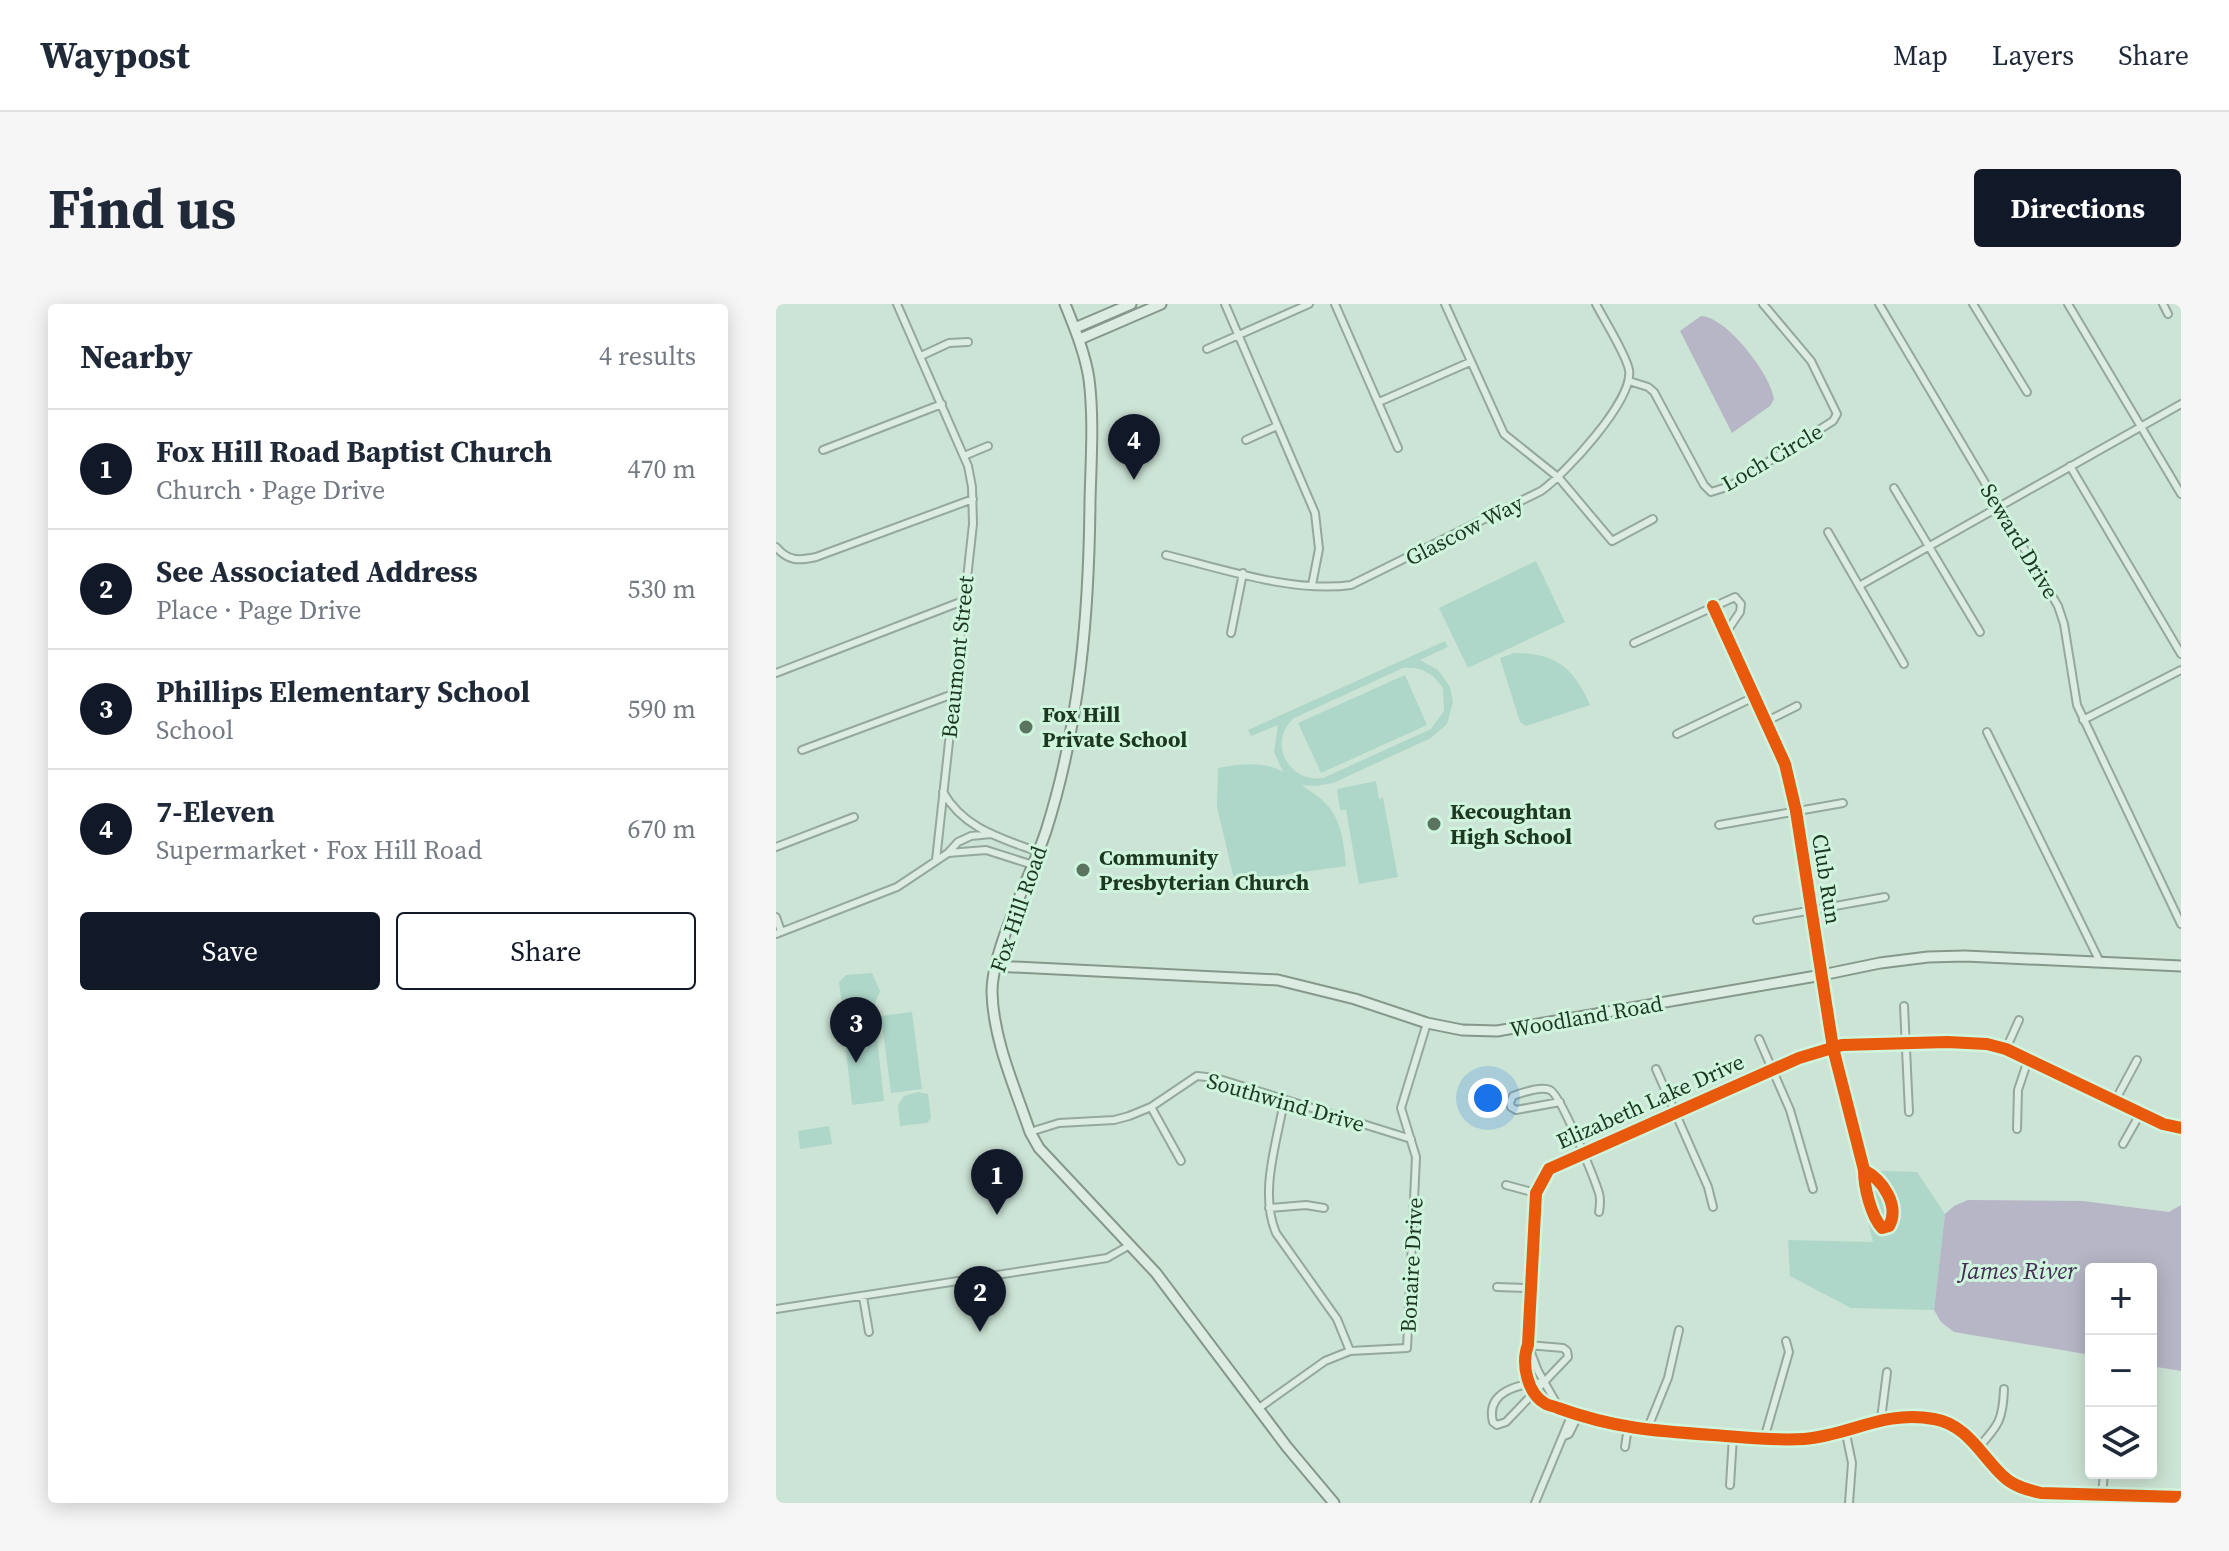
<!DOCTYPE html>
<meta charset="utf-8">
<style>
:root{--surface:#fff;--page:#f6f6f7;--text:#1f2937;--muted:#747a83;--line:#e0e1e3;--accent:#111827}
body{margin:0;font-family:"Source Serif 4",serif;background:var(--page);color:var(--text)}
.controls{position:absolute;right:24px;bottom:24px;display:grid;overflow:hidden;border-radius:8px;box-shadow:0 4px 20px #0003}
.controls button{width:72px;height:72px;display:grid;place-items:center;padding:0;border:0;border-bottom:2px solid var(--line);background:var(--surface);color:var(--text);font:40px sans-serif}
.you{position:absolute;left:712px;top:794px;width:28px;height:28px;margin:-20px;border:6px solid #fff;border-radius:50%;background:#1a73e8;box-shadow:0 0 0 12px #1a73e833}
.badge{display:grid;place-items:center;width:52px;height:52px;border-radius:50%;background:var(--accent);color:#fff;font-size:26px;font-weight:700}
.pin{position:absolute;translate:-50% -66px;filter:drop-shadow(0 2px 4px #0008)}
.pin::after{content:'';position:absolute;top:42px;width:28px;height:24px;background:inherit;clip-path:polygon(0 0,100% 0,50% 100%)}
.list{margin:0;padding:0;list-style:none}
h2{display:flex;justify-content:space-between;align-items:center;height:104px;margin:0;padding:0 32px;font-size:34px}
h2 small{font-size:26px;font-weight:400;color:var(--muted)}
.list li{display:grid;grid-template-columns:52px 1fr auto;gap:24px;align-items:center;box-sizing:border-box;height:120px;padding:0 32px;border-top:2px solid var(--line)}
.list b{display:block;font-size:30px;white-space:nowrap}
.list p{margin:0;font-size:26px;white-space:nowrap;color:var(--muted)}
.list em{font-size:26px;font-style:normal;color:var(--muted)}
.actions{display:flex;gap:16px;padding:24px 32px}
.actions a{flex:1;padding:18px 0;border:2px solid var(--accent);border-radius:8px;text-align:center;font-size:28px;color:var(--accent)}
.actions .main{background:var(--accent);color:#fff}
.icon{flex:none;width:44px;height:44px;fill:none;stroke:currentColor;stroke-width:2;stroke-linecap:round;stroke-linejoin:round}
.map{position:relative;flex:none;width:1405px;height:1199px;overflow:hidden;border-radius:8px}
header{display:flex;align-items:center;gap:48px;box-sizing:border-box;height:112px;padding:0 40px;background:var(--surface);border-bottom:2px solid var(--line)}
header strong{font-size:38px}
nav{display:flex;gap:44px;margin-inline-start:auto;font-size:28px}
.intro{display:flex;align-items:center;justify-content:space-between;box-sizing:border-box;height:192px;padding:0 48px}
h1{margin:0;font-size:56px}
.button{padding:20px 36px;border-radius:8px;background:var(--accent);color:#fff;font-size:28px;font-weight:700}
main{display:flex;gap:48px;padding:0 48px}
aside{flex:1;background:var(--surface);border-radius:8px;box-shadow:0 4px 20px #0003}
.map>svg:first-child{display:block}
.green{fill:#aed7c9;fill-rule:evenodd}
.water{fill:#b7b6c6}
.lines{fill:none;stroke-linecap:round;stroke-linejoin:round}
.street-casing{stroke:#94a99b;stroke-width:10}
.secondary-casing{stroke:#85988a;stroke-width:13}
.street{stroke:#ddece3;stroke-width:6}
.secondary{stroke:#ddece3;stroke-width:9}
.cycleway-casing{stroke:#d0f5de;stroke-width:17}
.cycleway{stroke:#e8590c;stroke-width:12}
.poi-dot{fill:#5a7460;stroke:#d0f5de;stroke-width:3}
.labels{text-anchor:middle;stroke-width:6;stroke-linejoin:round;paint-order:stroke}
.street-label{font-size:22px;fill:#1d3721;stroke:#d0f5de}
.poi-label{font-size:22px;font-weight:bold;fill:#1d3721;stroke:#d0f5de;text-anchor:start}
.water-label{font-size:24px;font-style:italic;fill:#462c57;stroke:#d0f5de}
</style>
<header>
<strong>Waypost</strong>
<nav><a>Map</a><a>Layers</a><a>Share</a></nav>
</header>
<div class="intro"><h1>Find us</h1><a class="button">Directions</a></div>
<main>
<aside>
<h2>Nearby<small>4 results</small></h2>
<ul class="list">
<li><span class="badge">1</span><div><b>Fox Hill Road Baptist Church</b><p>Church · Page Drive</p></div><em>470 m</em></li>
<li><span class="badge">2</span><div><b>See Associated Address</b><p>Place · Page Drive</p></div><em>530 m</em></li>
<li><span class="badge">3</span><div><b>Phillips Elementary School</b><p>School</p></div><em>590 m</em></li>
<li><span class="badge">4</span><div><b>7-Eleven</b><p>Supermarket · Fox Hill Road</p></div><em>670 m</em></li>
</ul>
<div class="actions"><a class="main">Save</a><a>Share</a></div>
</aside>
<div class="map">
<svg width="1405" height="1199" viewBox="0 0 1405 1199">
<rect width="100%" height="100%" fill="#cce4d5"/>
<path class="green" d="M760,257L789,318L692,364L663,304Z
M669,337L672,343L644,356L662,366L674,383L677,398L671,420L655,434L557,479L540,482L526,481C534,488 545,493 551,501C566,517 568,542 570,562L463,577L457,571L441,503L442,464C466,460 488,457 507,468L498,448L502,421L475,432L472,426ZM627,364C645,362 657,369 667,384L668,407L655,425L547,474C512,479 491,438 518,414Z
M738,349C780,349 798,364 814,401L750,422L744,418L724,354Z
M629,371L651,421L545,469L522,419Z
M600,477L603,495L607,494L622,573L583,580L570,506H564L561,485Z
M96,669L104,687L97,704L72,707L66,699L63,678L70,671Z
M136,708L146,785L115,789L105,712Z
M99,716L108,797L76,801L67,719Z
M142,788L152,790L155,814L151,819L124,822L122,801L128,792Z
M53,822L56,840L24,845L22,827Z
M1080,866L1141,868L1169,910L1158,1006L1075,1004L1014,972L1012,936L1097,938Z"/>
<path class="water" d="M925,12C951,13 995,71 998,95L994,102L956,129L904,27Z
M1192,896L1307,897L1393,908L1405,901V1067L1375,1062V965H1315V1051L1178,1028L1165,1018L1158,1006L1169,910L1178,902Z"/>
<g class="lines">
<defs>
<path id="street" d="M121,0L192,162L196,183L197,220L160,556
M449,0L539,209L543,245L536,281
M559,0L622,144
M669,0L728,130L783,174L836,237L877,215
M1103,0L1282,302L1288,320L1301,401L1405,620
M1197,0L1251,88
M1292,0L1405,190
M1387,0L1392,10
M431,45L533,0
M145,52L173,39L192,38
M853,77L872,83L878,88L928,181L935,188L954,182L1057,117L1061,110L1035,57L987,0
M603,98L694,58
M470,136L501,122
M47,146L166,100
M188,152L212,142
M1294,162L1405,350
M1118,184L1204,328
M1052,228L1128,360
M0,243C12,257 22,257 40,253L197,195
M390,251C447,265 517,289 575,281L765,187C788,171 858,96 853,66C850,50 828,16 820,0
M1083,282L1405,100
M937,302L1009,460L1020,507L1057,744L1088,866C1088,883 1095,912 1106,924L1113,922C1124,902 1107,876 1088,866
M455,329L467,269
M858,339L959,293L965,300L964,308L949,330
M0,369L187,297
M1307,416L1405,366
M991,417L1021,402
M1211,428L1324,658
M901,430L978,393
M26,446L177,390
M167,488C188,525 225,534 262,548
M943,521L1067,499
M0,543L78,513
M172,549L210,546L257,561
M0,613L5,627
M981,616L1109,593
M0,630L121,583L172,549L182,538L195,532L215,530
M1128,702L1133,808
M983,735L1014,806L1037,885
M1230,745L1243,716
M880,765L932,883L937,903
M508,797C501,838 483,889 500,929L561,1015L574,1047
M1339,797L1361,756
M784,798L740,806L735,803L734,798L737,792C745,789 765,782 774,786C785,791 818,874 823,889C825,896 824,901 823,908
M375,803L405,857
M1405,824L1387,820L1230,745L1211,740L1171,738L1066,741L1023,754L773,865L760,889L752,1041C745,1059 751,1090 770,1100C774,1102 778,1102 782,1104C837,1124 878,1127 937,1131C967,1133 997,1137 1028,1135C1075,1131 1107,1106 1158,1115C1190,1120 1205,1151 1227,1172C1237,1182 1251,1186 1265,1189L1405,1193
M1241,825L1242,786L1252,756
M254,828L283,819L338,816L353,812L375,803L421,772L440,774L635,835
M1347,840L1364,810
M730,881L760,889
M493,904L530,901L548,904
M721,983L754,984
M87,993L93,1028
M0,1005L331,954L354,941
M752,1041L787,1044L791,1047L792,1053L730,1118L721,1121L717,1118C709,1087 744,1080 767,1078
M752,1041L762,1067L783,1104
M483,1104L549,1057L574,1047L631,1044L640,853L625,804L651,719
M1105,1115L1111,1068
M1069,1125L1076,1159L1073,1199
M871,1126L892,1074L903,1026
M788,1132L793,1130L802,1112
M988,1135L1013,1048L1010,1037
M849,1143L852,1123
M1202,1144C1223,1121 1227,1115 1228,1085
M954,1181L957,1132
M1326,1191L1328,1169
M759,1199L796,1110"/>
<path id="secondary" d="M289,0C299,25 309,49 313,75C318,115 315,157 314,197C313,309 304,420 270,527C255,572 216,644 216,688C217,735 239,784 254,828L263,844L380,969L511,1143L558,1199
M299,24L355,0
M304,35L385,0
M219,662L502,676L579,695L651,719L686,726L721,727L1046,671L1104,659L1152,653L1189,652L1405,662"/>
</defs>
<use href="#street" class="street-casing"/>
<use href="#secondary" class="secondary-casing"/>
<use href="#street" class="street"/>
<use href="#secondary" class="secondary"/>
<defs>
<path id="cycleway" d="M937,302L1009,460L1020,507L1057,744L1088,866C1088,883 1095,912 1106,924L1113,922C1124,902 1107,876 1088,866
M1405,824L1387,820L1230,745L1211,740L1171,738L1066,741L1023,754L773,865L760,889L752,1041C745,1059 751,1090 770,1100C774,1102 778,1102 782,1104C837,1124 878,1127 937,1131C967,1133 997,1137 1028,1135C1075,1131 1107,1106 1158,1115C1190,1120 1205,1151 1227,1172C1237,1182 1251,1186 1265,1189L1405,1193"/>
</defs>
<use href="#cycleway" class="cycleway-casing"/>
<use href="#cycleway" class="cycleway"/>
</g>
<g class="poi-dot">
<circle cx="250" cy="423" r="8"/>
<circle cx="658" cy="520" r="8"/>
<circle cx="307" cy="566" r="8"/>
</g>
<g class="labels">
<g class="street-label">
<text transform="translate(996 153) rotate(-30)" y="8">Loch Circle</text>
<text transform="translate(688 226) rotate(-27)" y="8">Glascow Way</text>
<text transform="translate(1244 237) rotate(59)" y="8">Seward Drive</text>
<text transform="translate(181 353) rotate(-84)" y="8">Beaumont Street</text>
<text transform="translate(1051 575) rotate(81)" y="8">Club Run</text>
<text transform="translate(242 605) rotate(-71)" y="8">Fox Hill Road</text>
<text transform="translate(810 712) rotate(-10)" y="8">Woodland Road</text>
<text transform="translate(874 797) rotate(-24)" y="8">Elizabeth Lake Drive</text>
<text transform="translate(510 798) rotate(16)" y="8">Southwind Drive</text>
<text transform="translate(635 961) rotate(-87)" y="8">Bonaire Drive</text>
</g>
<g class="poi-label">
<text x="266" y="418">Fox Hill<tspan x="266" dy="25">Private School</tspan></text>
<text x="674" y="515">Kecoughtan<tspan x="674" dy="25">High School</tspan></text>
<text x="323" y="561">Community<tspan x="323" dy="25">Presbyterian Church</tspan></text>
</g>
<g class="water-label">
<text x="1242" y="975">James River</text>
</g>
</g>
</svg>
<div class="controls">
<button>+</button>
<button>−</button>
<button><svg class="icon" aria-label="layers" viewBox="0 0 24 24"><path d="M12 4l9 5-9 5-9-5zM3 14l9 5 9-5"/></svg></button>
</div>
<div class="you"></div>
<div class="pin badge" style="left:221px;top:911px">1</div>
<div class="pin badge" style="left:204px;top:1028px">2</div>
<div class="pin badge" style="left:80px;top:759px">3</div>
<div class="pin badge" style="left:358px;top:176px">4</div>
</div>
</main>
